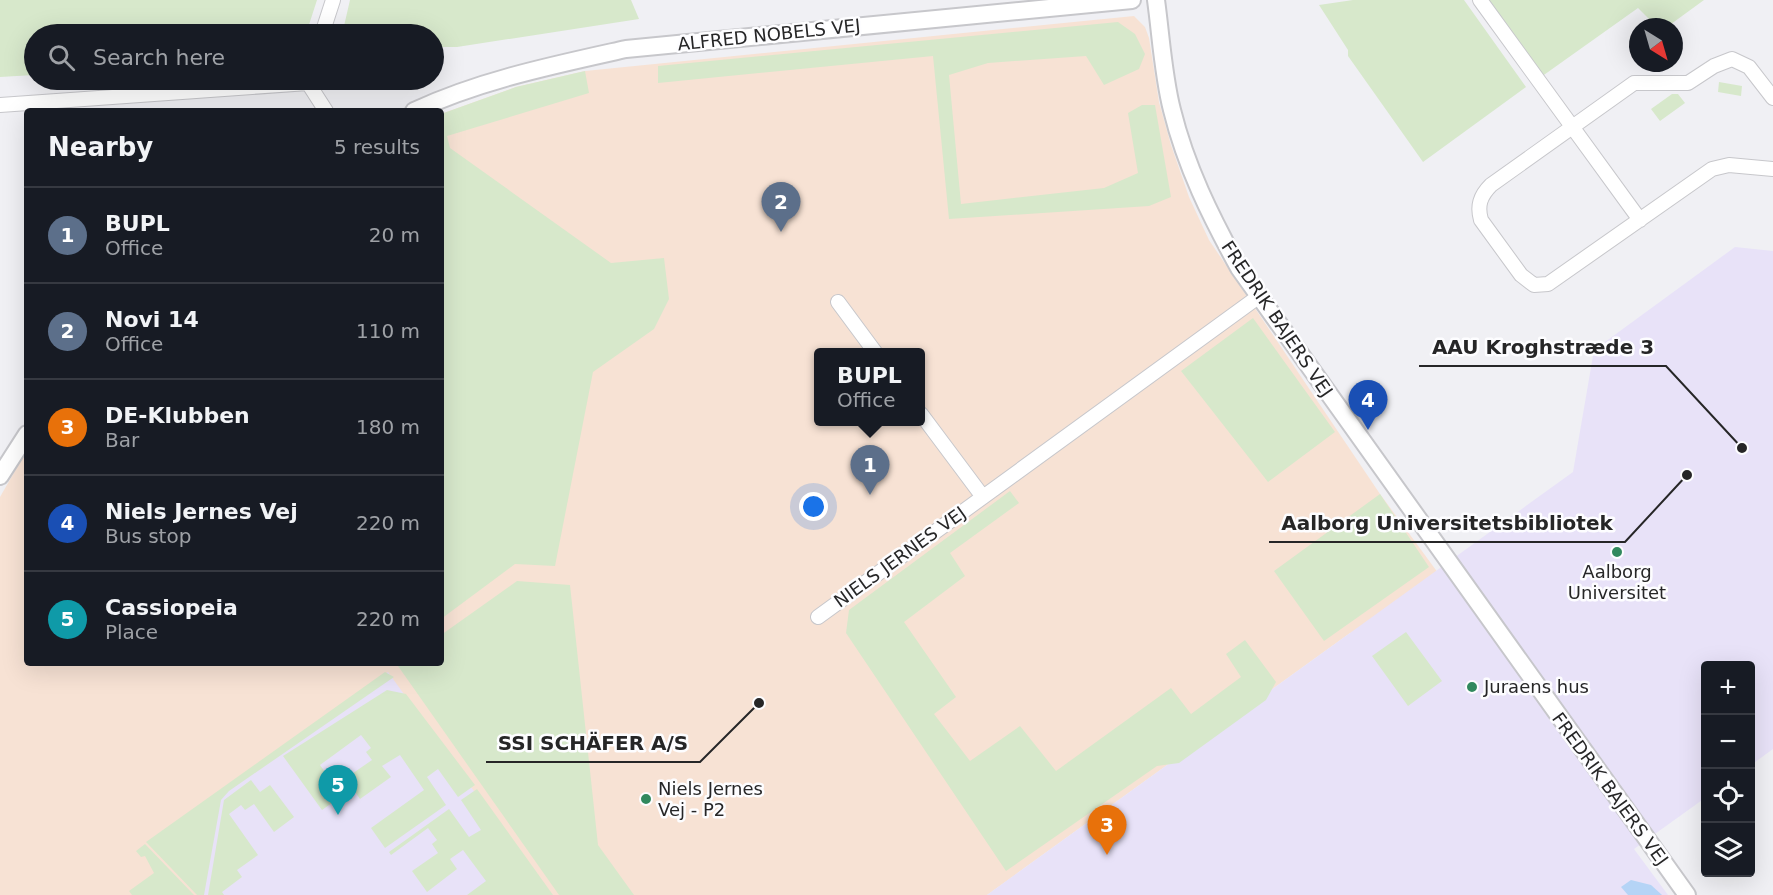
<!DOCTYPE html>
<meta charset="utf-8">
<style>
:root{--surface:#171b24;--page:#242831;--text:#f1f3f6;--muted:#9ea1a6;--line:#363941;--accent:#0b8043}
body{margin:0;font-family:"DejaVu Sans",sans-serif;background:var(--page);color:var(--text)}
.controls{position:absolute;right:18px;bottom:18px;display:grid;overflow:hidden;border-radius:6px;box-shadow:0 6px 24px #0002}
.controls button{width:54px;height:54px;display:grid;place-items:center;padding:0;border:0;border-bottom:2px solid var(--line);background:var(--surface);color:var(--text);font:30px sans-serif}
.compass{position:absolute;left:1629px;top:18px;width:54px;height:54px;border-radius:50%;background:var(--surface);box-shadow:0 6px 24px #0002;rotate:143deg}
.you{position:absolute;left:814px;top:507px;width:21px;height:21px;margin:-15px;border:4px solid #fff;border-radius:50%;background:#1a73e8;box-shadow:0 0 0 9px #1a73e833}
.badge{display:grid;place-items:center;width:39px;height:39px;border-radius:50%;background:var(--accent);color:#fff;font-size:20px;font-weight:700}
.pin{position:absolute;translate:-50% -50px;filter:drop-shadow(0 2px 3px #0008)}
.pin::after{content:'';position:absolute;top:32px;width:21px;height:18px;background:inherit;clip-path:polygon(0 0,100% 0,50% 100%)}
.popup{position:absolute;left:814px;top:348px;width:111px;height:78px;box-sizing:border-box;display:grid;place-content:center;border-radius:6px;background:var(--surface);filter:drop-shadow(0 2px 4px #0005);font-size:20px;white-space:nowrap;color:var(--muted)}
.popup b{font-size:22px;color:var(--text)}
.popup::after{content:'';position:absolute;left:50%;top:100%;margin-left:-12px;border:12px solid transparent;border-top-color:var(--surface)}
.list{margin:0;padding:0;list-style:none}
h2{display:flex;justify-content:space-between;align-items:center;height:78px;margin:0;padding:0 24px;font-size:26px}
h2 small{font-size:20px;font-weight:400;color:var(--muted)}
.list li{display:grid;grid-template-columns:39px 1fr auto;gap:18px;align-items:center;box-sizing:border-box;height:96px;padding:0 24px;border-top:2px solid var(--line)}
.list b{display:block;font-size:22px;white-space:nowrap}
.list p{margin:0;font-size:20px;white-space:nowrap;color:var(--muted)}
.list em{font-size:20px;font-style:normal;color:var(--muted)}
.icon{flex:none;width:33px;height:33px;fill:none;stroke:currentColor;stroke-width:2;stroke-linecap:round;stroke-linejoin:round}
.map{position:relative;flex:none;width:1773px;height:895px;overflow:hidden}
.search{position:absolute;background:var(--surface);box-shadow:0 6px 24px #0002;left:24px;top:24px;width:420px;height:66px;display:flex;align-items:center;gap:15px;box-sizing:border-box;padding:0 21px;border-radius:33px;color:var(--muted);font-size:22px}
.panel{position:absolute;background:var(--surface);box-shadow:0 6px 24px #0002;left:24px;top:108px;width:420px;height:558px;border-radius:6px}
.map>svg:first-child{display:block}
.commercial{fill:#f7e2d4;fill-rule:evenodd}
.education{fill:#e8e2f8}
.green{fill:#d7e8cb}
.water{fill:#b5d4f6}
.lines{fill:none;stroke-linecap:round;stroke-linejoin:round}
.minor-casing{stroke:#c7c7cb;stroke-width:16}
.tertiary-casing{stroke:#c7c7cb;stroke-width:20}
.minor{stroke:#fff;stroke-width:14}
.tertiary{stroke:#fff;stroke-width:16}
.poi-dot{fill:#31895e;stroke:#fdfdff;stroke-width:2}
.labels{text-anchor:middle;stroke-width:5;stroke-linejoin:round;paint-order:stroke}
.street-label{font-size:18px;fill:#262627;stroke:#fdfdff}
.poi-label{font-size:18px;fill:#262627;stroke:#fdfdff;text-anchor:start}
.leader{fill:none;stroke:#262627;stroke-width:2}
.callout-dot{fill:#262627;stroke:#fdfdff;stroke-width:2}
.callout-label{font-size:20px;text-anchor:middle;font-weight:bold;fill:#262627;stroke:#fdfdff;stroke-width:5;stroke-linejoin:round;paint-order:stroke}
</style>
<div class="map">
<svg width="1773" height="895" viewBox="0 0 1773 895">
<rect width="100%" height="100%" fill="#f0f0f4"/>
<path class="commercial" d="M1134,16L1145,27L1149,38L1159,102L1171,145L1189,197L1209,240L1380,494L1533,702L1350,633L987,895H0V497L27,450V663H441V114L516,87L585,71ZM819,352H921V422H819Z"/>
<path class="education" d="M1735,247L1773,251V749L1751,765L1750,666H1706L1705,798L1634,849L1668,895H987L1573,472L1594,350Z
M388,672L549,895H200L218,792Z"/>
<path class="green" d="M0,0H317L306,34H34V75L0,77Z
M350,0H631L639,19L457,47H434V34H351L344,26Z
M1353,0H1464L1526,87L1423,162L1348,56V50L1319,5Z
M1486,0H1704L1667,27H1657L1638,8L1541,77Z
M1118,22L1135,34L1145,54L1139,69L1104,85L1086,56L988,63L949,75L961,204L1104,188L1138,173L1128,113L1142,105H1155L1171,197L1149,206L949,219L933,56L658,83V66Z
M585,71L589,93L447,136L450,148L611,263L664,258L669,299L654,329L593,372L555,566L515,564L441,619V114L516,87Z
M1719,82L1742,86L1741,96L1718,92Z
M1672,94H1678L1685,103L1660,121L1651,109Z
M1253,318L1335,432L1268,482L1181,371Z
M1010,491L1019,503L950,553L965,576L904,622L956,697L934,714L970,761L1020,726L1056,771L1171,688L1191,714L1241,677L1226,654L1245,640L1276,682L1266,700L1179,763L1157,766L1006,871L846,633L849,610Z
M1380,494L1429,567L1324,641L1274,571Z
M517,581L570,585L598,845L634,895H559L398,666L401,663H441V635Z
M1406,632L1442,681L1408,706L1372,656Z
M385,672L394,677L229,791L221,800L204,895H197L146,842Z
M387,690L406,694L475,785L458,797L438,769L427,777L446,805L385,848L371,828L424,790L400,755L382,766L391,777L360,799L346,778L372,760L366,752L371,748L361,735L320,765L335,786L332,788L339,798L322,810L283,756Z
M251,780L260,792L270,785L294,817L274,832L254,804L245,810L241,805L229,814L258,855L237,870L242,877L222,892L224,895H208L224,800Z
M477,789L553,895H467L486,881L463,850L450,859L457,869L427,892L412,871L438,853L432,844L437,840L428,828L391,855L389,852L449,809L469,837L481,830L461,800Z
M145,844L194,895H132L129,891L154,873L145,856L141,857L136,851Z"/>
<path class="water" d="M1631,880L1651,885L1662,895H1628L1621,887Z"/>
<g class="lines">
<defs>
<path id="minor" d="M1480,0L1640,220
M322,34L333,0
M1773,98L1749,67L1732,59L1714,66L1688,83H1634L1491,185C1480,196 1477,206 1481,220L1521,275L1534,285L1548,284L1712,169L1729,165L1773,169
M0,105L308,83L326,111
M838,302L875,352
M921,414L983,497
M818,617L1258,297"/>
<path id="tertiary" d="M1156,0C1161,36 1163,75 1172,110C1186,167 1211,217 1239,268L1687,895
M414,111C481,80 554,65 626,49L1132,0
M0,476L27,434"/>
</defs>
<use href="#minor" class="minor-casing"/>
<use href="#tertiary" class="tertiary-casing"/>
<use href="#minor" class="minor"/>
<use href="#tertiary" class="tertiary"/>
</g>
<g class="poi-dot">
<circle cx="1617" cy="552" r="6"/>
<circle cx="1472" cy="687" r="6"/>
<circle cx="646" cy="799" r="6"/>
</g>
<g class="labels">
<g class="street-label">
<text transform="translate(769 35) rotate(-6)" y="6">ALFRED NOBELS VEJ</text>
<text transform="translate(1277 319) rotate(56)" y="6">FREDRIK BAJERS VEJ</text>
<text transform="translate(900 557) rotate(-36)" y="6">NIELS JERNES VEJ</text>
<text transform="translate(1610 789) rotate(54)" y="6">FREDRIK BAJERS VEJ</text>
</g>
<g class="poi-label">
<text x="1617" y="578" text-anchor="middle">Aalborg<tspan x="1617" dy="21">Universitet</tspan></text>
<text x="1484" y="693">Juraens hus</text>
<text x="658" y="795">Niels Jernes<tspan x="658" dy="21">Vej - P2</tspan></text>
</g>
</g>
<path class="leader" d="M1742 448L1666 366H1419M1687 475L1625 542H1269M759 703L700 762H486"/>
<g class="callout-dot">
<circle cx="1742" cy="448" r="6"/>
<circle cx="1687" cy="475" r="6"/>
<circle cx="759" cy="703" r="6"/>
</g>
<g class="callout-label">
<text x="1543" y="354">AAU Kroghstræde 3</text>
<text x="1447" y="530">Aalborg Universitetsbibliotek</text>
<text x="593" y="750">SSI SCHÄFER A/S</text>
</g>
</svg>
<div class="controls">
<button>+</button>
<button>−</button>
<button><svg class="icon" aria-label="locate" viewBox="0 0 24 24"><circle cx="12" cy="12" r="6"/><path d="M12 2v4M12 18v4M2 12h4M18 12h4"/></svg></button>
<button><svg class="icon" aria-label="layers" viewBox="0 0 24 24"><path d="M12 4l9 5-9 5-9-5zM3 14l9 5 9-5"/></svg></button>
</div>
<svg class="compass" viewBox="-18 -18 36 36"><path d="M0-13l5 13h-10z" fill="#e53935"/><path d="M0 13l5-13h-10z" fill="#9ea1a6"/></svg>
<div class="you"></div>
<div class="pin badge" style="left:870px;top:495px;background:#5c6f8a">1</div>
<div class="popup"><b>BUPL</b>Office</div>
<div class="pin badge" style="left:781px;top:232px;background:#5c6f8a">2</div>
<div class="pin badge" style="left:1107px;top:855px;background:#e8710a">3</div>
<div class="pin badge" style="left:1368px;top:430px;background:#1a4fb4">4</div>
<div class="pin badge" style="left:338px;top:815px;background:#0f9aa8">5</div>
<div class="search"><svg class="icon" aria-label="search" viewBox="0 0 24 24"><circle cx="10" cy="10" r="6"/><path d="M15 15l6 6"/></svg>Search here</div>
<section class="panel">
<h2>Nearby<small>5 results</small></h2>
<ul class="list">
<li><span class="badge" style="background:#5c6f8a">1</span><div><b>BUPL</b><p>Office</p></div><em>20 m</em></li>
<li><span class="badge" style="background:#5c6f8a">2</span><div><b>Novi 14</b><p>Office</p></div><em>110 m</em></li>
<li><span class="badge" style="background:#e8710a">3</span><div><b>DE-Klubben</b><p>Bar</p></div><em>180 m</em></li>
<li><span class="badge" style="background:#1a4fb4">4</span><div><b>Niels Jernes Vej</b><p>Bus stop</p></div><em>220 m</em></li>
<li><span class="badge" style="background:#0f9aa8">5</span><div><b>Cassiopeia</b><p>Place</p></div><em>220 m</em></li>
</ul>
</section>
</div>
